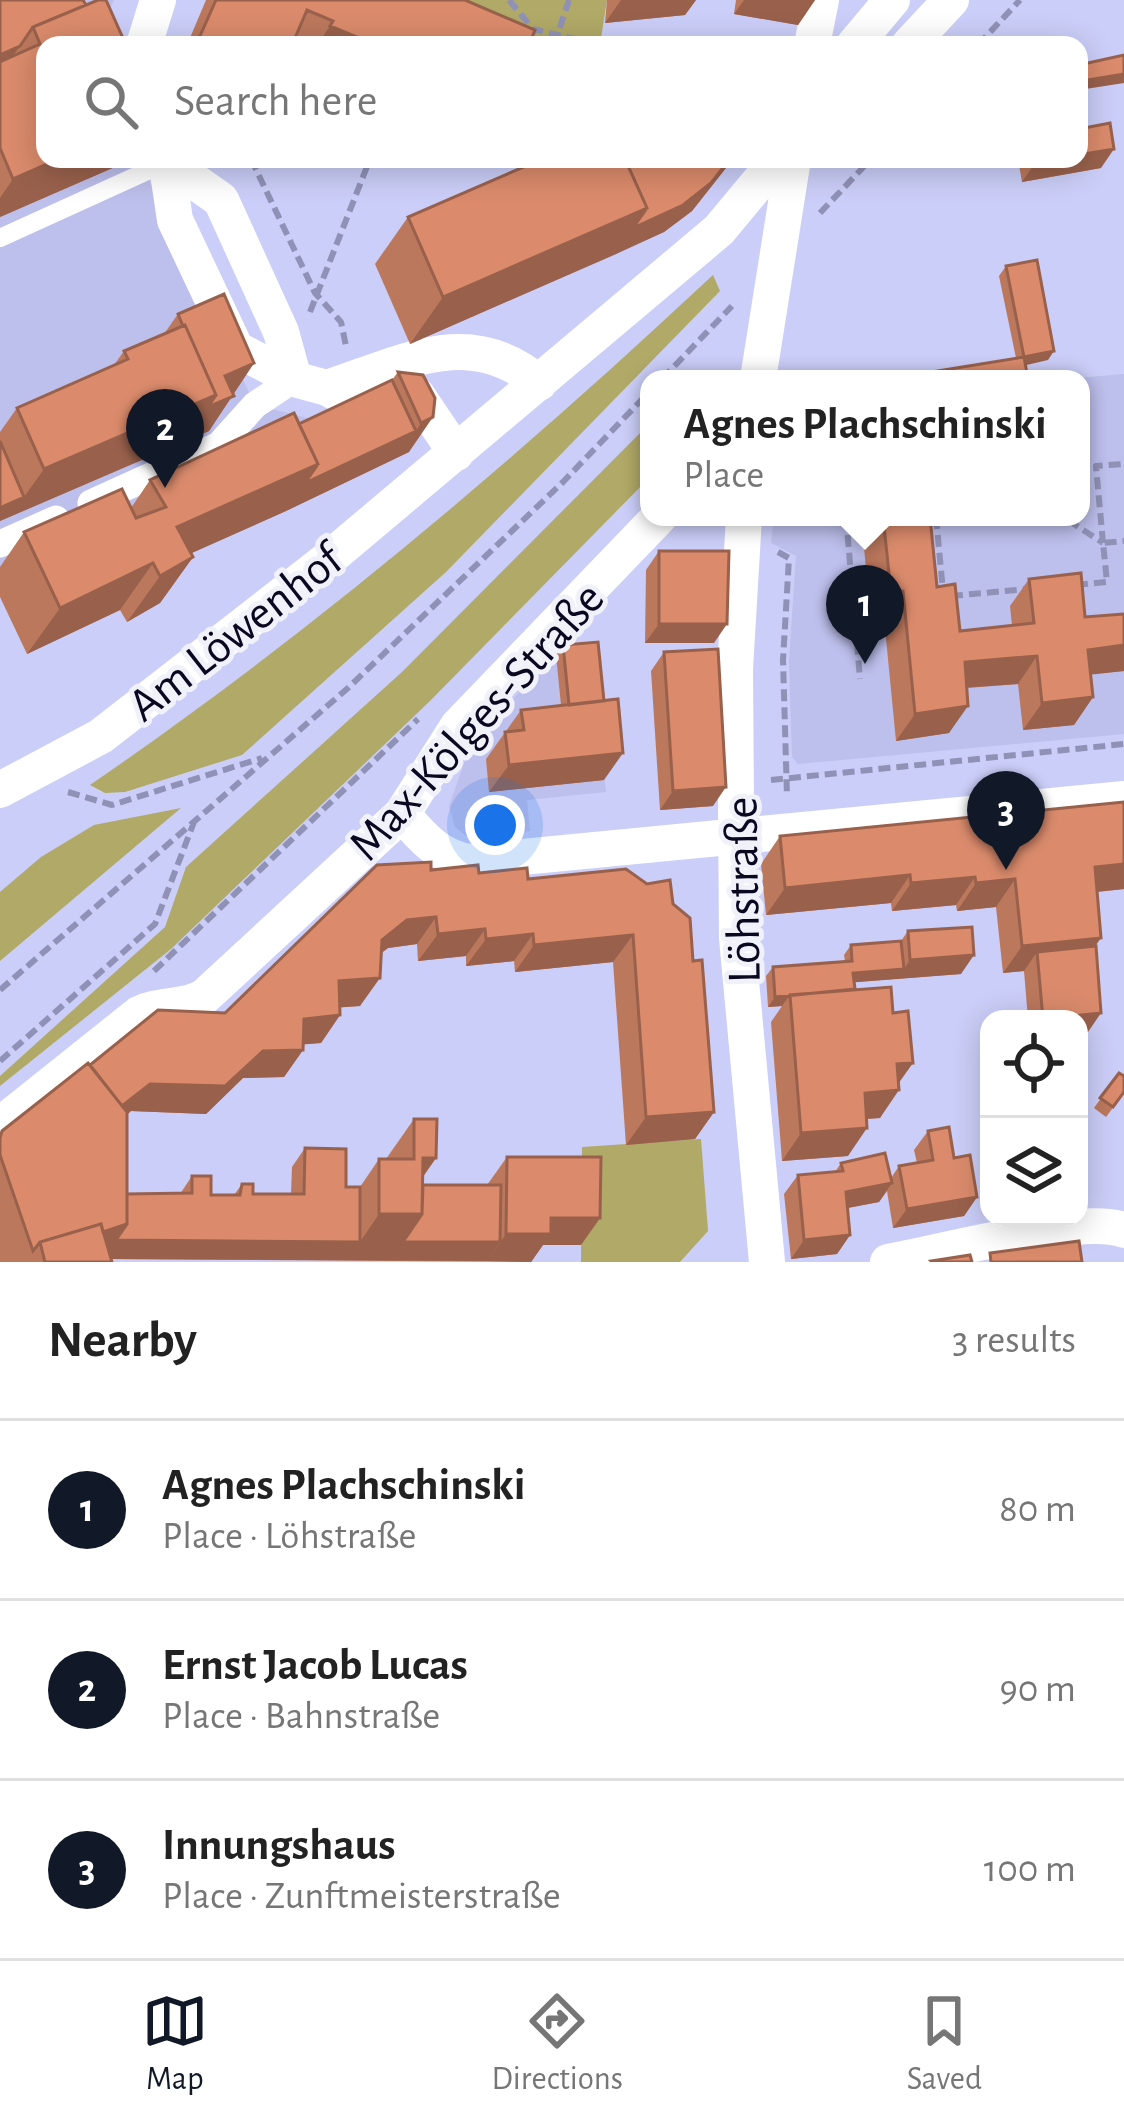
<!DOCTYPE html>
<meta charset="utf-8">
<style>
:root{--surface:#fff;--page:#f2f2f2;--text:#222;--muted:#767676;--line:#e0e0e0;--accent:#111827}
body{margin:0;font-family:"Alegreya Sans",sans-serif;background:var(--page);color:var(--text)}
.controls{position:absolute;right:36px;bottom:36px;display:grid;overflow:hidden;border-radius:24px;box-shadow:0 6px 30px #0003}
.controls button{width:108px;height:108px;display:grid;place-items:center;padding:0;border:0;border-bottom:3px solid var(--line);background:var(--surface);color:var(--text);font:60px sans-serif}
.you{position:absolute;left:495px;top:825px;width:42px;height:42px;margin:-30px;border:9px solid #fff;border-radius:50%;background:#1a73e8;box-shadow:0 0 0 18px #1a73e833}
.badge{display:grid;place-items:center;width:78px;height:78px;border-radius:50%;background:var(--accent);color:#fff;font-size:39px;font-weight:700}
.pin{position:absolute;translate:-50% -99px;filter:drop-shadow(0 3px 6px #0008)}
.pin::after{content:'';position:absolute;top:63px;width:42px;height:36px;background:inherit;clip-path:polygon(0 0,100% 0,50% 100%)}
.popup{position:absolute;left:640px;top:370px;width:450px;height:156px;box-sizing:border-box;display:grid;place-content:center;border-radius:24px;background:var(--surface);filter:drop-shadow(0 3px 9px #0005);font-size:39px;white-space:nowrap;color:var(--muted)}
.popup b{font-size:45px;color:var(--text)}
.popup::after{content:'';position:absolute;left:50%;top:100%;margin-left:-24px;border:24px solid transparent;border-top-color:var(--surface)}
.list{margin:0;padding:0;list-style:none}
h2{display:flex;justify-content:space-between;align-items:center;height:156px;margin:0;padding:0 48px;font-size:51px}
h2 small{font-size:39px;font-weight:400;color:var(--muted)}
.list li{display:grid;grid-template-columns:78px 1fr auto;gap:36px;align-items:center;box-sizing:border-box;height:180px;padding:0 48px;border-top:3px solid var(--line)}
.list b{display:block;font-size:45px;white-space:nowrap}
.list p{margin:0;font-size:39px;white-space:nowrap;color:var(--muted)}
.list em{font-size:39px;font-style:normal;color:var(--muted)}
.icon{flex:none;width:66px;height:66px;fill:none;stroke:currentColor;stroke-width:2;stroke-linecap:round;stroke-linejoin:round}
.map{position:relative;flex:none;width:1124px;height:1262px;overflow:hidden}
.search{position:absolute;background:var(--surface);box-shadow:0 6px 30px #0003;left:36px;right:36px;top:36px;height:132px;display:flex;align-items:center;gap:30px;box-sizing:border-box;padding:0 42px;border-radius:24px;color:var(--muted);font-size:45px}
.sheet{height:696px;background:var(--surface)}
nav{display:flex;justify-content:space-around;align-items:center;box-sizing:border-box;height:168px;border-top:3px solid var(--line);background:var(--surface);font-size:33px;color:var(--muted)}
nav a{display:grid;justify-items:center;gap:6px}
nav .on{color:var(--accent)}
.map>svg:first-child{display:block}
.built{fill:#bdbfec}
.green{fill:#b1a967}
.lines{fill:none;stroke-linecap:round;stroke-linejoin:round}
.path{stroke:#9091b6;stroke-width:6;stroke-dasharray:12 6;stroke-linecap:butt}
.service{stroke:#fff;stroke-width:18}
.pedestrian{stroke:#fff;stroke-width:27}
.minor{stroke:#fff;stroke-width:36}
.wall{fill:#bc785d}
.shaded-wall{fill:#99614c}
.building{fill:#db8b6c;stroke:#99614c;stroke-width:3}
.labels{text-anchor:middle;stroke-width:10;stroke-linejoin:round;paint-order:stroke}
.street-label{font-size:48px;fill:#0a0820;stroke:#f1f2f9}
</style>
<div class="map">
<svg width="1124" height="1262" viewBox="0 0 1124 1262">
<rect width="100%" height="100%" fill="#cbcef8"/>
<path class="built" d="M0,0H114L98,36L45,45V159H139L255,405L336,425L0,575Z
M1124,374V734L798,764L792,757L789,662L796,556L771,543L774,517H1081V379H1065Z
M591,651L606,792L527,800L530,831L484,838L466,836L455,827L449,806L469,749L481,731L556,655Z"/>
<path class="green" d="M396,0H607L600,45H464Z
M713,275L720,291L446,572L242,755L125,792L105,793L90,785C313,632 515,460 713,275Z
M649,424V478L431,700L171,949L0,1086V1076L165,927L186,867L402,672Z
M181,808L0,961V892L41,857L94,825Z
M701,1139L708,1231L680,1262H581L582,1147Z"/>
<g class="lines">
<path class="path" d="M509,0L533,29L600,45
M554,45L569,0
M608,45L687,39L713,45
M978,45L1020,0
M251,159L315,293L341,322L346,346
M820,213L871,159
M310,312L370,159
M662,379L732,306
M846,517L860,679
M936,517L943,591
M1073,517L1074,524L1103,543
M1103,543L1096,466L1124,464
M778,552L789,558L783,660L787,796
M1076,585L1107,582L1103,543L1124,541
M951,596L1027,589
M771,780L1124,744
M68,792L112,805L262,758
M154,971L418,719
M0,990L348,688L563,482L649,392
M0,1061L155,924L194,822"/>
<path class="service" d="M0,238L167,162"/>
<path class="pedestrian" d="M91,503L219,445L255,405L294,379
M0,544L56,519"/>
<path class="minor" d="M144,45L158,0
M812,45L821,0
M854,45L892,0
M909,45L951,0
M166,159L175,220L236,349L294,379L327,388L354,402L417,395L456,453
M167,162L221,200L281,332L294,379
M758,379L793,159
M327,388C403,363 470,324 539,383
M744,517L735,669L737,938L767,1262
M0,790L101,736L332,556L719,230L778,159
M402,814C422,837 438,857 470,862L1124,799
M0,1125L139,1014C160,1003 185,1009 205,996L402,814L458,726L659,517
M888,1262C940,1253 1081,1214 1124,1230"/>
</g>
<path class="wall" d="M0,0H83L45,159H127L124,163L0,217Z
M206,0H465L529,45H187Z
M607,0H696L685,15L605,23Z
M736,0H815L798,25L734,14Z
M733,159L692,211L664,232L410,344L375,264L408,217Z
M1018,159H1079L1101,168L1022,182Z
M1006,266L1048,360L1016,358L999,276Z
M178,314L254,363L209,431L0,521V432L17,408L114,365L124,351L164,334Z
M398,372L435,398L409,452L286,511L191,553L193,557L160,603L127,622L120,610L27,654L0,597V567L24,532L131,508L150,480L299,424L392,380Z
M861,517H930L937,587L960,631L1012,626L1010,606L1029,579L1085,617L1124,671L1091,674L1093,697L1074,725L1023,730L1018,684L967,688L949,733L896,741L884,618L871,620Z
M659,551L714,643H645L646,570Z
M563,645L604,780L489,792L486,759L521,710L561,705L556,655Z
M664,652L713,806L660,810L651,671Z
M1124,802V889L1097,892L1096,946L1088,1032L1079,1033V1019H1028L1024,971L1003,973L996,907L957,911L956,905L892,911L891,903L766,915L761,864L780,836Z
M431,870L479,873L528,879L673,904L693,961L714,1112L695,1139L626,1145L613,962L515,972L514,961L466,966V956L418,961L417,944L388,948L381,953L360,1006L340,1007V1015L321,1043L303,1044V1050L284,1077L243,1078L206,1114L131,1111L127,1115V1194H180L192,1176L211,1195H234L242,1184L253,1194H291L292,1167L305,1148L346,1187H360L379,1159H386L414,1119L436,1158L423,1177V1185H487L507,1157L600,1218L581,1245H543L531,1262L111,1259L112,1262H0V1134L2,1131L90,1065L225,1013Z
M908,931L961,974L854,982L855,989L898,1084L880,1118L867,1119L848,1156L782,1161L771,1022L782,1006L768,1007L766,976L773,967L845,961L844,955L851,945L901,941Z
M1119,1073L1124,1093L1106,1117L1094,1108Z
M928,1131L954,1158L977,1197L964,1216L893,1228L887,1191L879,1202L847,1208L850,1235L837,1254L791,1259L784,1194L798,1175L835,1172L841,1163L891,1178L899,1166L917,1163L914,1150Z"/>
<path class="shaded-wall" d="M621,0H696L685,15L605,23Z
M744,0H815L798,25L734,14Z
M330,26L376,45H317Z
M20,46L0,74V55Z
M1124,74V83L1079,90L1082,81Z
M1114,149L1101,168L1022,182L1035,163L1059,159H1079V155Z
M59,159H127L124,163L0,217V198L13,179Z
M730,159H733L692,211L664,232L614,255L633,228Z
M647,208L614,255L410,344L443,297Z
M1054,351L1048,360L1018,367L1024,357Z
M254,363L209,431L0,521V508L24,497L44,469L225,376Z
M433,417L409,452L286,511L305,483L416,431L421,423Z
M318,464L286,511L156,569L153,563L120,610L27,654L60,608L177,527Z
M193,557L160,603L127,622L160,576Z
M903,591L884,618L871,620L891,592Z
M659,624H727L714,643H645Z
M1124,645V671L1069,677L1088,650Z
M1037,656L1018,684L946,689L965,662Z
M1093,697L1074,725L1023,730L1042,703Z
M968,706L949,733L896,741L915,714Z
M623,753L604,780L489,792L509,765Z
M726,787L713,806L660,810L673,791Z
M1124,864V889L1075,894L1095,867Z
M910,875L891,903L766,915L785,888Z
M975,877L956,905L892,911L911,883Z
M1015,879L996,907L957,911L976,883Z
M436,917L417,944L388,948L363,967L382,940L407,920Z
M485,929L466,956L418,961L438,934Z
M533,934L514,961L466,966L486,939Z
M633,935L613,962L515,972L534,945Z
M1101,938L1082,965L1037,952L1024,971L1003,973L1022,946Z
M974,955L961,974L846,983L853,973L904,969L910,960Z
M380,978L360,1006L320,1009L339,981Z
M789,996L782,1006L768,1007L775,997Z
M1101,1013L1088,1032L1079,1033V1019H1043Z
M340,1015L321,1043L285,1046L304,1019Z
M303,1050L284,1077L243,1078L206,1114L131,1111L96,1139L116,1111L150,1084L263,1051Z
M913,1063L893,1091L897,1064Z
M899,1090L880,1118L845,1120L865,1093Z
M714,1112L695,1139L626,1145L646,1117Z
M867,1128L848,1156L782,1161L801,1133Z
M423,1158H436L403,1204Z
M892,1183L879,1202L832,1211L846,1192Z
M977,1197L964,1216L893,1228L907,1209Z
M379,1214H422L500,1242L487,1261L103,1259L42,1251L127,1224L360,1242Z
M551,1218H600L581,1245H543L531,1262L487,1261L506,1234Z
M850,1235L837,1254L791,1259L804,1240Z"/>
<path class="building" d="M0,0H83L86,5L33,27L20,46L0,55Z
M98,0H106L126,45H45V159H59L13,179L0,148V62L40,44L33,27Z
M216,0H465L535,30L529,45H376L330,26L333,21L307,10L292,45H196Z
M295,38L312,45H292Z
M1124,55V74L1082,81L1079,65Z
M1110,123L1114,149L1079,155V129Z
M542,159H625L647,208L443,297L408,217Z
M625,159H730L711,183L683,205L633,228L647,208Z
M1034,159H1059L1035,163Z
M1037,260L1054,351L1024,357L1028,379H888L1024,357L1006,266Z
M224,294L254,363L225,376L234,396L208,407L216,395L185,325L183,326L178,314Z
M185,325L216,395L44,469L17,408L128,359L124,351Z
M398,372L423,375L435,398L433,417L421,423Z
M392,380L416,431L305,483L318,464L299,424Z
M294,413L318,464L177,527L193,557L160,576L153,563L60,608L24,532L122,489L136,518L166,507L150,480Z
M0,441L24,497L0,508Z
M883,517H930L937,587L955,584L960,631L1034,623L1029,579L1081,573L1085,617L1124,614V645L1088,650L1093,697L1042,703L1037,656L965,662L968,706L915,714L903,591L891,592Z
M659,551H729L727,624H659Z
M598,642L604,701L569,705L563,645Z
M718,649L726,787L673,791L664,652Z
M618,699L623,753L509,765L505,732L524,730L521,710Z
M1124,802V864L1095,867L1101,938L1022,946L1015,879L976,883L975,877L911,883L910,875L785,888L780,836Z
M431,862V870L478,865L479,873L527,868L528,879L626,869L647,884L670,880L673,904L690,918L693,961L702,960L714,1112L646,1117L633,935L534,945L533,934L486,939L485,929L438,934L436,917L407,920L382,940L380,978L339,981L340,1015L304,1019L303,1050L263,1051L225,1086L150,1084L122,1106L90,1065L158,1010L225,1013L377,865Z
M972,927L974,955L910,960L908,931Z
M901,941L904,969L853,973L855,989L775,997L773,967L852,961L851,945Z
M1096,946L1101,1013L1043,1019L1037,952Z
M891,987L893,1013L908,1011L913,1063L897,1064L899,1090L865,1093L867,1128L801,1133L790,995Z
M88,1063L127,1112V1224L103,1232L101,1224L40,1242L33,1251L0,1155V1138L2,1131Z
M1119,1073L1124,1076V1092L1113,1107L1100,1098Z
M414,1119H437L436,1158H423L422,1214H379V1159H414Z
M949,1127L954,1158L970,1155L977,1197L907,1209L899,1166L933,1160L928,1131Z
M305,1148L346,1149V1187H360V1242L116,1240L127,1224V1194L192,1193V1176H211V1195H240L242,1184H253V1194H304Z
M885,1153L892,1183L846,1192L850,1235L804,1240L798,1175L843,1171L841,1163Z
M507,1157H601L600,1218H551V1234H506Z
M423,1185H501L500,1242H403L422,1214Z
M101,1224L112,1262H45L40,1242Z
M1079,1241L1082,1262H991L990,1253Z
M970,1255L972,1262H932L931,1261Z"/>
<g class="labels">
<g class="street-label">
<text transform="translate(234 631) rotate(-38)" y="17">Am Löwenhof</text>
<text transform="translate(475 720) rotate(-48)" y="17">Max-Kölges-Straße</text>
<text transform="translate(741 890) rotate(-91)" y="17">Löhstraße</text>
</g>
</g>
</svg>
<div class="controls">
<button><svg class="icon" aria-label="locate" viewBox="0 0 24 24"><circle cx="12" cy="12" r="6"/><path d="M12 2v4M12 18v4M2 12h4M18 12h4"/></svg></button>
<button><svg class="icon" aria-label="layers" viewBox="0 0 24 24"><path d="M12 4l9 5-9 5-9-5zM3 14l9 5 9-5"/></svg></button>
</div>
<div class="you"></div>
<div class="pin badge" style="left:865px;top:664px">1</div>
<div class="popup"><b>Agnes Plachschinski</b>Place</div>
<div class="pin badge" style="left:165px;top:488px">2</div>
<div class="pin badge" style="left:1006px;top:870px">3</div>
<div class="search"><svg class="icon" aria-label="search" viewBox="0 0 24 24"><circle cx="10" cy="10" r="6"/><path d="M15 15l6 6"/></svg>Search here</div>
</div>
<section class="sheet">
<h2>Nearby<small>3 results</small></h2>
<ul class="list">
<li><span class="badge">1</span><div><b>Agnes Plachschinski</b><p>Place · Löhstraße</p></div><em>80 m</em></li>
<li><span class="badge">2</span><div><b>Ernst Jacob Lucas</b><p>Place · Bahnstraße</p></div><em>90 m</em></li>
<li><span class="badge">3</span><div><b>Innungshaus</b><p>Place · Zunftmeisterstraße</p></div><em>100 m</em></li>
</ul>
</section>
<nav>
<a class="on"><svg class="icon" aria-label="map" viewBox="0 0 24 24"><path d="M3 6l6-2 6 2 6-2v14l-6 2-6-2-6 2zM9 4v14M15 6v14"/></svg>Map</a>
<a><svg class="icon" aria-label="directions" viewBox="0 0 24 24"><path d="M12 3l9 9-9 9-9-9zM9 14v-3h6M13 9l2 2-2 2"/></svg>Directions</a>
<a><svg class="icon" aria-label="saved" viewBox="0 0 24 24"><path d="M7 4h10v16l-5-4-5 4z"/></svg>Saved</a>
</nav>
